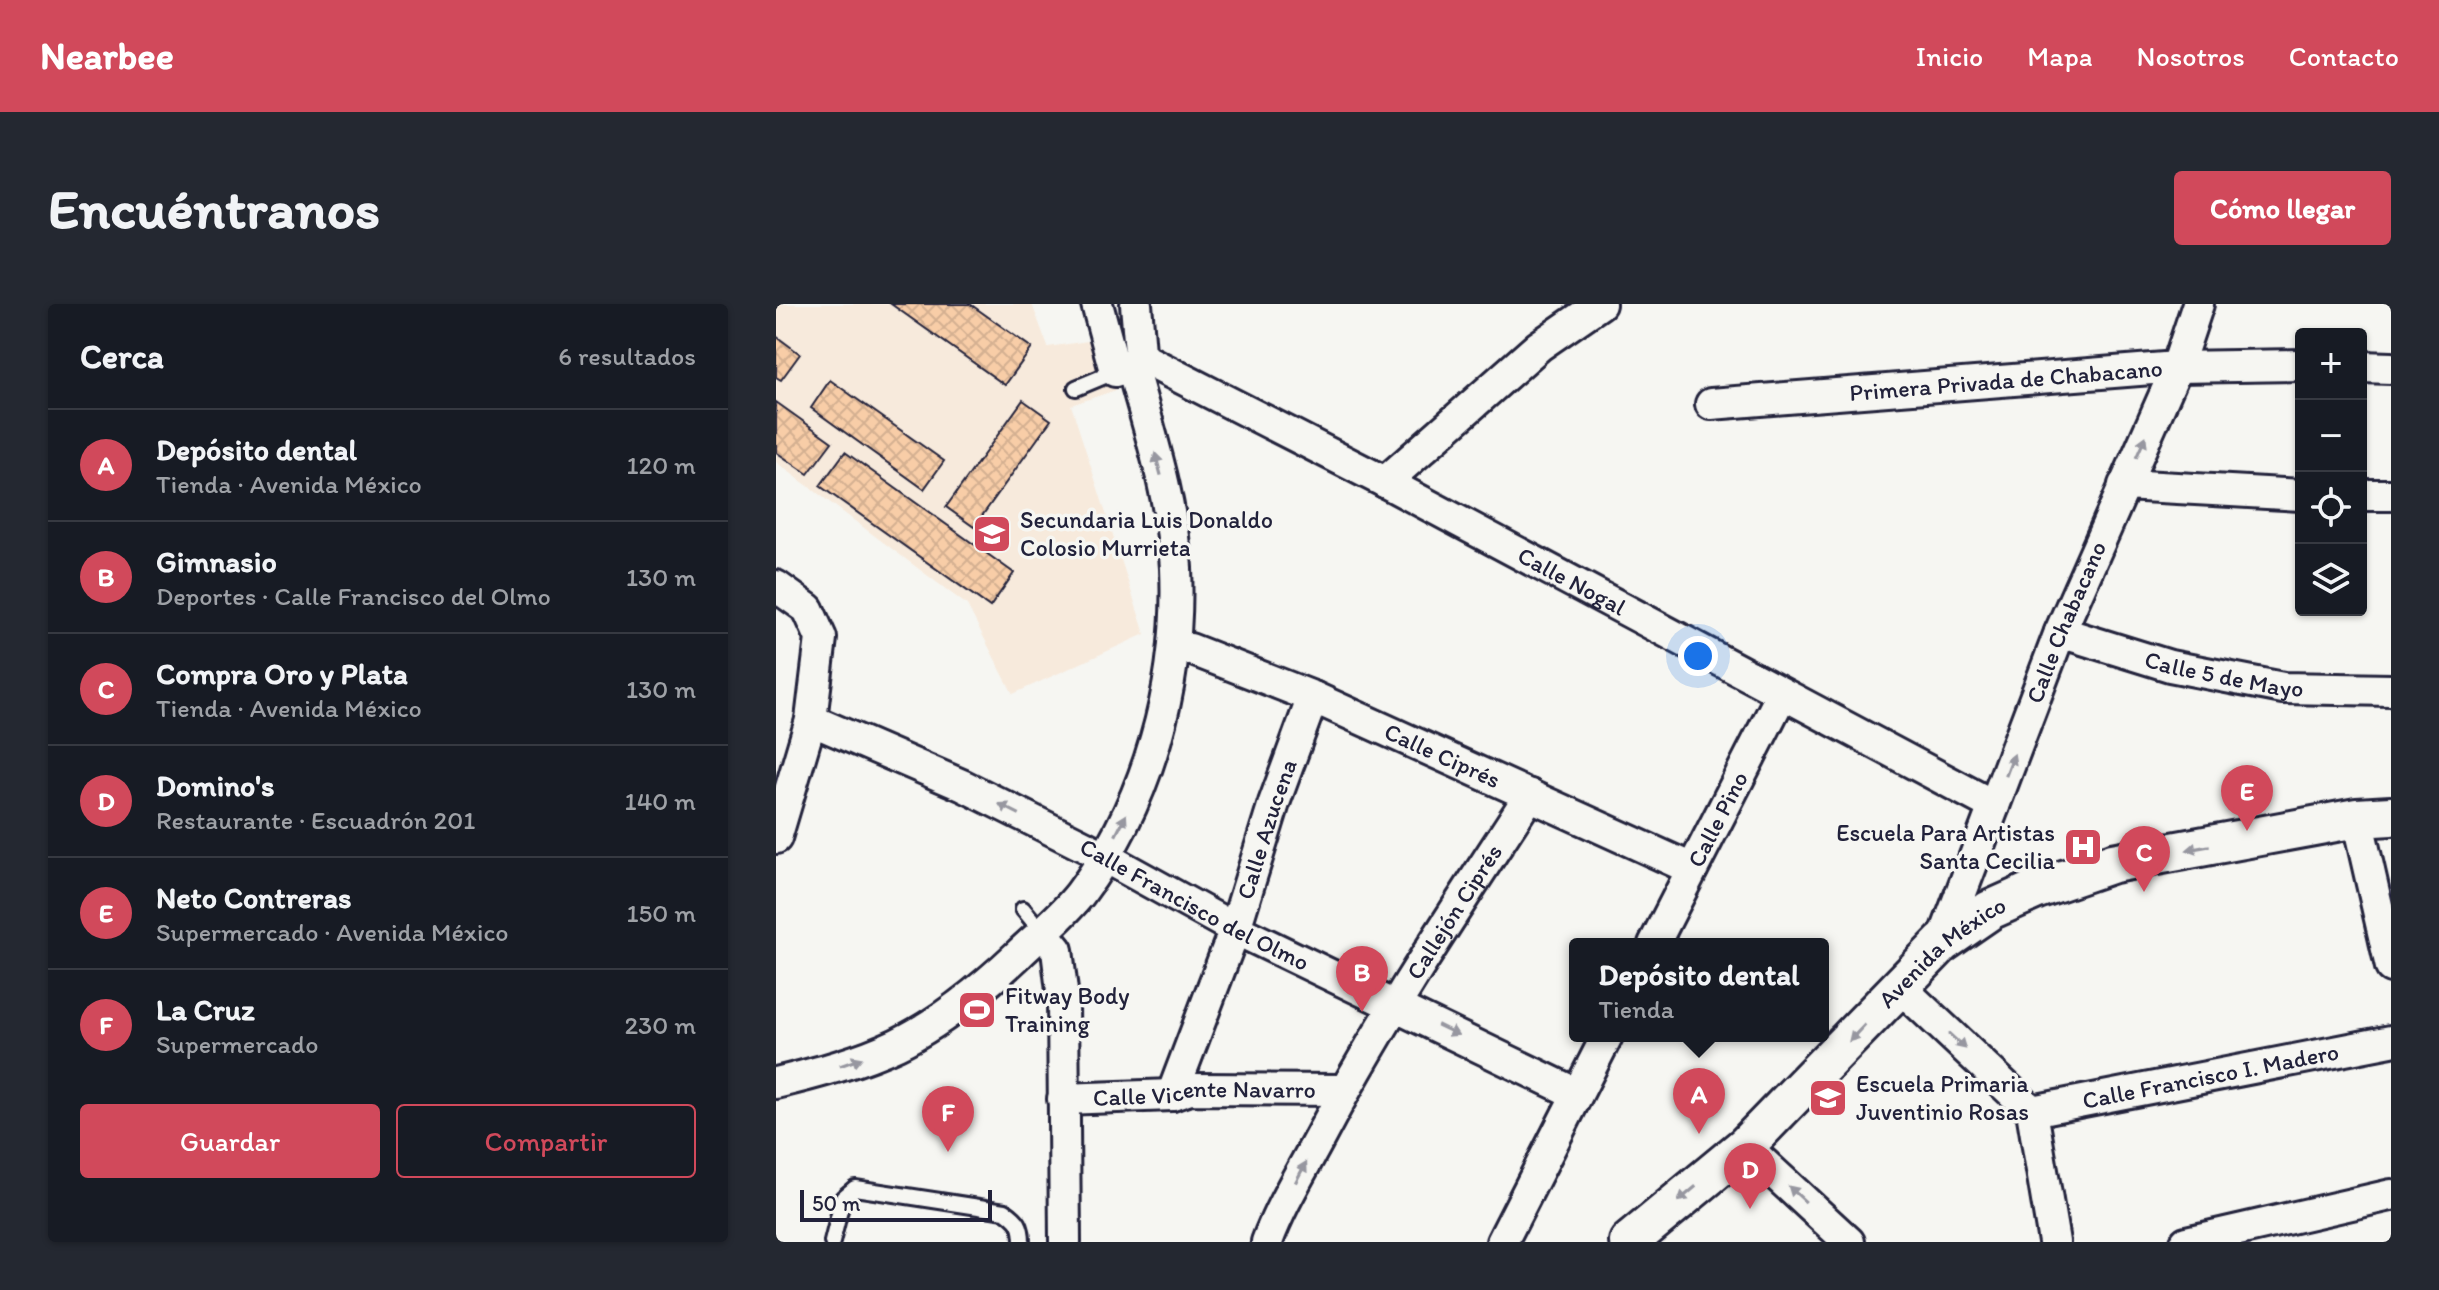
<!DOCTYPE html>
<html lang="es">
<meta charset="utf-8">
<style>
:root{--surface:#171b24;--page:#242831;--text:#f1f3f6;--muted:#9ea1a6;--line:#363941;--accent:#d1495b}
body{margin:0;font-family:Itim,sans-serif;background:var(--page);color:var(--text)}
.controls{position:absolute;right:24px;top:24px;display:grid;overflow:hidden;border-radius:8px;box-shadow:0 2px 6px #0004}
.controls button{width:72px;height:72px;display:grid;place-items:center;padding:0;border:0;border-bottom:2px solid var(--line);background:var(--surface);color:var(--text);font:40px sans-serif}
.scale{position:absolute;left:24px;bottom:20px;width:192px;box-sizing:border-box;padding-left:8px;border:4px solid #22223b;border-top:0;font-size:22px;line-height:28px;white-space:nowrap;color:#22223b;-webkit-text-stroke:6px #f6f6f2;paint-order:stroke}
.you{position:absolute;left:922px;top:352px;width:28px;height:28px;margin:-20px;border:6px solid #fff;border-radius:50%;background:#1a73e8;box-shadow:0 0 0 12px #1a73e833}
.badge{display:grid;place-items:center;width:52px;height:52px;border-radius:50%;background:var(--accent);color:#fff;font-size:26px;font-weight:700}
.pin{position:absolute;translate:-50% -66px;filter:drop-shadow(0 2px 4px #0008)}
.pin::after{content:'';position:absolute;top:42px;width:28px;height:24px;background:inherit;clip-path:polygon(0 0,100% 0,50% 100%)}
.popup{position:absolute;left:793px;top:634px;width:260px;height:104px;box-sizing:border-box;display:grid;place-content:center;border-radius:8px;background:var(--surface);filter:drop-shadow(0 2px 6px #0005);font-size:26px;white-space:nowrap;color:var(--muted)}
.popup b{font-size:30px;color:var(--text)}
.popup::after{content:'';position:absolute;left:50%;top:100%;margin-left:-16px;border:16px solid transparent;border-top-color:var(--surface)}
.list{margin:0;padding:0;list-style:none}
h2{display:flex;justify-content:space-between;align-items:center;height:104px;margin:0;padding:0 32px;font-size:34px}
h2 small{font-size:26px;font-weight:400;color:var(--muted)}
.list li{display:grid;grid-template-columns:52px 1fr auto;gap:24px;align-items:center;box-sizing:border-box;height:112px;padding:0 32px;border-top:2px solid var(--line)}
.list b{display:block;font-size:30px;white-space:nowrap}
.list p{margin:0;font-size:26px;white-space:nowrap;color:var(--muted)}
.list em{font-size:26px;font-style:normal;color:var(--muted)}
.actions{display:flex;gap:16px;padding:24px 32px}
.actions a{flex:1;padding:18px 0;border:2px solid var(--accent);border-radius:8px;text-align:center;font-size:28px;color:var(--accent)}
.actions .main{background:var(--accent);color:#fff}
.icon{flex:none;width:44px;height:44px;fill:none;stroke:currentColor;stroke-width:2;stroke-linecap:round;stroke-linejoin:round}
.map{position:relative;flex:none;width:1615px;height:938px;overflow:hidden;border-radius:8px}
header{display:flex;align-items:center;gap:48px;box-sizing:border-box;height:112px;padding:0 40px;background:var(--accent);color:#fff}
header strong{font-size:38px}
nav{display:flex;gap:44px;margin-inline-start:auto;font-size:28px}
.intro{display:flex;align-items:center;justify-content:space-between;box-sizing:border-box;height:192px;padding:0 48px}
h1{margin:0;font-size:56px}
.button{padding:20px 36px;border-radius:8px;background:var(--accent);color:#fff;font-size:28px;font-weight:700}
main{display:flex;gap:48px;padding:0 48px}
aside{flex:1;background:var(--surface);border-radius:8px;box-shadow:0 2px 6px #0004}
.map>svg:first-child{display:block}
.built{fill:#f7eadc}
.building{fill:url(#building-cross-hatch);stroke:#22223b;stroke-width:2}
.lines{fill:none;stroke-linecap:round;stroke-linejoin:round}
.service-casing{stroke:#22223b;stroke-width:20}
.minor-casing{stroke:#22223b;stroke-width:36}
.tertiary-casing{stroke:#22223b;stroke-width:44}
.service{stroke:#f6f6f2;stroke-width:14}
.minor{stroke:#f6f6f2;stroke-width:30}
.tertiary{stroke:#f6f6f2;stroke-width:38}
.oneway{fill:#9797a0}
.labels{text-anchor:middle;stroke-width:7;stroke-linejoin:round;paint-order:stroke}
.street-label{font-size:24px;fill:#22223b;stroke:#f6f6f2}
.poi-label{font-size:24px;fill:#22223b;stroke:#f6f6f2;text-anchor:start}
</style>
<header>
<strong>Nearbee</strong>
<nav><a>Inicio</a><a>Mapa</a><a>Nosotros</a><a>Contacto</a></nav>
</header>
<div class="intro"><h1>Encuéntranos</h1><a class="button">Cómo llegar</a></div>
<main>
<aside>
<h2>Cerca<small>6 resultados</small></h2>
<ul class="list">
<li><span class="badge">A</span><div><b>Depósito dental</b><p>Tienda · Avenida México</p></div><em>120 m</em></li>
<li><span class="badge">B</span><div><b>Gimnasio</b><p>Deportes · Calle Francisco del Olmo</p></div><em>130 m</em></li>
<li><span class="badge">C</span><div><b>Compra Oro y Plata</b><p>Tienda · Avenida México</p></div><em>130 m</em></li>
<li><span class="badge">D</span><div><b>Domino's</b><p>Restaurante · Escuadrón 201</p></div><em>140 m</em></li>
<li><span class="badge">E</span><div><b>Neto Contreras</b><p>Supermercado · Avenida México</p></div><em>150 m</em></li>
<li><span class="badge">F</span><div><b>La Cruz</b><p>Supermercado</p></div><em>230 m</em></li>
</ul>
<div class="actions"><a class="main">Guardar</a><a>Compartir</a></div>
</aside>
<div class="map">
<svg width="1615" height="938" viewBox="0 0 1615 938">
<defs>
<pattern id="building-cross-hatch" width="8" height="8" patternUnits="userSpaceOnUse" patternTransform="scale(2)"><rect width="8" height="8" fill="#f8cda7"/><path d="M0 0l8 8M0 8l8-8" fill="none" stroke="#d4b091"/></pattern>
</defs>
<rect width="100%" height="100%" fill="#f6f6f2"/>
<filter id="ink" filterUnits="userSpaceOnUse"><feTurbulence type="fractalNoise" baseFrequency=".0125" numOctaves="2"/><feDisplacementMap in="SourceGraphic" scale="16" xChannelSelector="R" yChannelSelector="G"/><feConvolveMatrix kernelMatrix="1 2 1 2 8 2 1 2 1" color-interpolation-filters="sRGB"/></filter>
<g filter="url(#ink)">
<path class="built" d="M0,0H256L272,43L325,35L340,86L295,101L369,330L237,390L191,301L0,158Z"/>
<path class="building" d="M115,0H194L256,44L229,81Z
M0,32L24,50L5,76L0,73Z
M54,76L168,157L148,185L35,104Z
M247,96L275,116L198,223L170,203Z
M0,98L56,138L32,170L0,148Z
M69,148L238,269L214,303L44,182Z"/>
<g class="lines">
<defs>
<path id="service" d="M300,84L343,66
M247,605L267,629
M56,938L67,894L79,884L229,907C242,916 246,921 246,938"/>
<g id="minor">
<path d="M321,0L339,67"/>
<path id="s1" d="M360,0L364,48L370,56L609,178L1218,502"/>
<path d="M1585,63L1615,64"/>
<path id="s2" d="M935,100L1401,63L1525,61"/>
<path d="M609,178L763,42L824,0"/>
<path d="M1348,181L1525,191"/>
<path d="M1585,191H1615"/>
<path d="M0,282L32,305L45,334L35,416L0,534"/>
<path id="s3" d="M1284,328L1394,362L1507,384L1615,386"/>
<path id="s4" d="M414,345L537,393L916,565"/>
<path id="s5" d="M35,416L188,482L316,546L459,625L801,790"/>
<path d="M1581,514L1615,663"/>
<path d="M267,629L281,646L287,695L289,938"/>
<path id="s6" d="M1166,639L1284,328L1401,63L1422,0"/>
<path id="s7" d="M878,640L1006,390"/>
<path d="M1124,683L1256,807L1278,938"/>
<path d="M0,779C41,769 83,758 121,740C166,718 207,684 243,650C264,630 286,613 304,590C373,498 405,378 400,264C396,195 374,129 356,63"/>
<path id="s8" d="M396,791L459,625L498,499L537,393"/>
<path id="s9" d="M287,795L396,791L414,785L569,786"/>
<path id="s10" d="M1256,807L1615,737"/>
<path d="M969,842L1073,938"/>
<path id="s11" d="M491,938C505,900 527,865 546,829C608,712 682,602 754,491"/>
<path d="M726,938L831,732"/>
<path d="M1410,938L1615,891"/>
</g>
<g id="tertiary">
<path id="s12" d="M853,938L969,842L1166,639L1214,606L1261,585L1337,559L1581,514L1615,512"/>
</g>
</defs>
<use href="#service" class="service-casing"/>
<use href="#minor" class="minor-casing"/>
<use href="#tertiary" class="tertiary-casing"/>
<use href="#service" class="service"/>
<use href="#minor" class="minor"/>
<use href="#tertiary" class="tertiary"/>
</g>
<defs><path id="oneway-solid" d="M-6-.8H1V-3.2L6.5 0L1 3.2V.8H-6Z" transform="scale(2)"/></defs>
<g class="oneway">
<use href="#oneway-solid" transform="translate(1365 143) rotate(-66)"/>
<use href="#oneway-solid" transform="translate(382 160) rotate(-105)"/>
<use href="#oneway-solid" transform="translate(1234 461) rotate(-69)"/>
<use href="#oneway-solid" transform="translate(233 505) rotate(-153)"/>
<use href="#oneway-solid" transform="translate(345 521) rotate(-63)"/>
<use href="#oneway-solid" transform="translate(1422 544) rotate(170)"/>
<use href="#oneway-solid" transform="translate(672 726) rotate(26)"/>
<use href="#oneway-solid" transform="translate(1081 729) rotate(133)"/>
<use href="#oneway-solid" transform="translate(1181 737) rotate(43)"/>
<use href="#oneway-solid" transform="translate(75 758) rotate(-20)"/>
<use href="#oneway-solid" transform="translate(525 868) rotate(-62)"/>
<use href="#oneway-solid" transform="translate(911 890) rotate(140)"/>
<use href="#oneway-solid" transform="translate(1021 890) rotate(-137)"/>
</g>
</g>
<defs>
<symbol id="school-square" viewBox="-11 -11 22 22"><rect x="-9" y="-9" width="18" height="18" rx="4" fill="#d1495b" stroke="#f6f6f2"/><path d="M0-5L7-2L0 1L-7-2ZM-4 1L0 2.5L4 1V4Q0 6-4 4Z" fill="#fff"/></symbol>
<symbol id="hospital-square" viewBox="-11 -11 22 22"><rect x="-9" y="-9" width="18" height="18" rx="4" fill="#d1495b" stroke="#f6f6f2"/><path d="M-5-5h3v3.5h4V-5h3V5h-3V1.5h-4V5h-3Z" fill="#fff"/></symbol>
<symbol id="stadium-square" viewBox="-11 -11 22 22"><rect x="-9" y="-9" width="18" height="18" rx="4" fill="#d1495b" stroke="#f6f6f2"/><path d="M0-5a6.5 5 0 1 0 0 10a6.5 5 0 1 0 0-10ZM-3.5-1.8h7v3.6h-7Z" fill="#fff"/></symbol>
</defs>
<g fill-rule="evenodd">
<use href="#school-square" x="194" y="208" width="44" height="44"/>
<use href="#hospital-square" x="1285" y="521" width="44" height="44"/>
<use href="#stadium-square" x="179" y="684" width="44" height="44"/>
<use href="#school-square" x="1030" y="772" width="44" height="44"/>
</g>
<g class="labels">
<g class="street-label">
<text dy="8" stroke="none"><textPath href="#s2" startOffset="296">Primera Privada de Chabacano</textPath></text>
<text dy="8" stroke="none"><textPath href="#s1" startOffset="538">Calle Nogal</textPath></text>
<text dy="8" stroke="none"><textPath href="#s6" startOffset="344">Calle Chabacano</textPath></text>
<text dy="8" stroke="none"><textPath href="#s3" startOffset="170">Calle 5 de Mayo</textPath></text>
<text dy="8" stroke="none"><textPath href="#s4" startOffset="274">Calle Ciprés</textPath></text>
<text dy="8" stroke="none"><textPath href="#s7" startOffset="140">Calle Pino</textPath></text>
<text dy="8" stroke="none"><textPath href="#s8" startOffset="282">Calle Azucena</textPath></text>
<text dy="8" stroke="none"><textPath href="#s5" startOffset="426">Calle Francisco del Olmo</textPath></text>
<text dy="8" stroke="none"><textPath href="#s11" startOffset="380">Callejón Ciprés</textPath></text>
<text dy="8" stroke="none"><textPath href="#s12" startOffset="428">Avenida México</textPath></text>
<text dy="8" stroke="none"><textPath href="#s10" startOffset="182">Calle Francisco I. Madero</textPath></text>
<text dy="8" stroke="none"><textPath href="#s9" startOffset="142">Calle Vicente Navarro</textPath></text>
</g>
<g class="poi-label">
<text x="244" y="224">Secundaria Luis Donaldo<tspan x="244" dy="28">Colosio Murrieta</tspan></text>
<text x="1279" y="537" text-anchor="end">Escuela Para Artistas<tspan x="1279" dy="28">Santa Cecilia</tspan></text>
<text x="229" y="700">Fitway Body<tspan x="229" dy="28">Training</tspan></text>
<text x="1080" y="788">Escuela Primaria<tspan x="1080" dy="28">Juventinio Rosas</tspan></text>
</g>
</g>
</svg>
<div class="controls">
<button>+</button>
<button>−</button>
<button><svg class="icon" aria-label="locate" viewBox="0 0 24 24"><circle cx="12" cy="12" r="6"/><path d="M12 2v4M12 18v4M2 12h4M18 12h4"/></svg></button>
<button><svg class="icon" aria-label="layers" viewBox="0 0 24 24"><path d="M12 4l9 5-9 5-9-5zM3 14l9 5 9-5"/></svg></button>
</div>
<div class="scale">50 m</div>
<div class="you"></div>
<div class="pin badge" style="left:923px;top:830px">A</div>
<div class="popup"><b>Depósito dental</b>Tienda</div>
<div class="pin badge" style="left:586px;top:708px">B</div>
<div class="pin badge" style="left:1368px;top:588px">C</div>
<div class="pin badge" style="left:974px;top:905px">D</div>
<div class="pin badge" style="left:1471px;top:527px">E</div>
<div class="pin badge" style="left:172px;top:848px">F</div>
</div>
</main>
